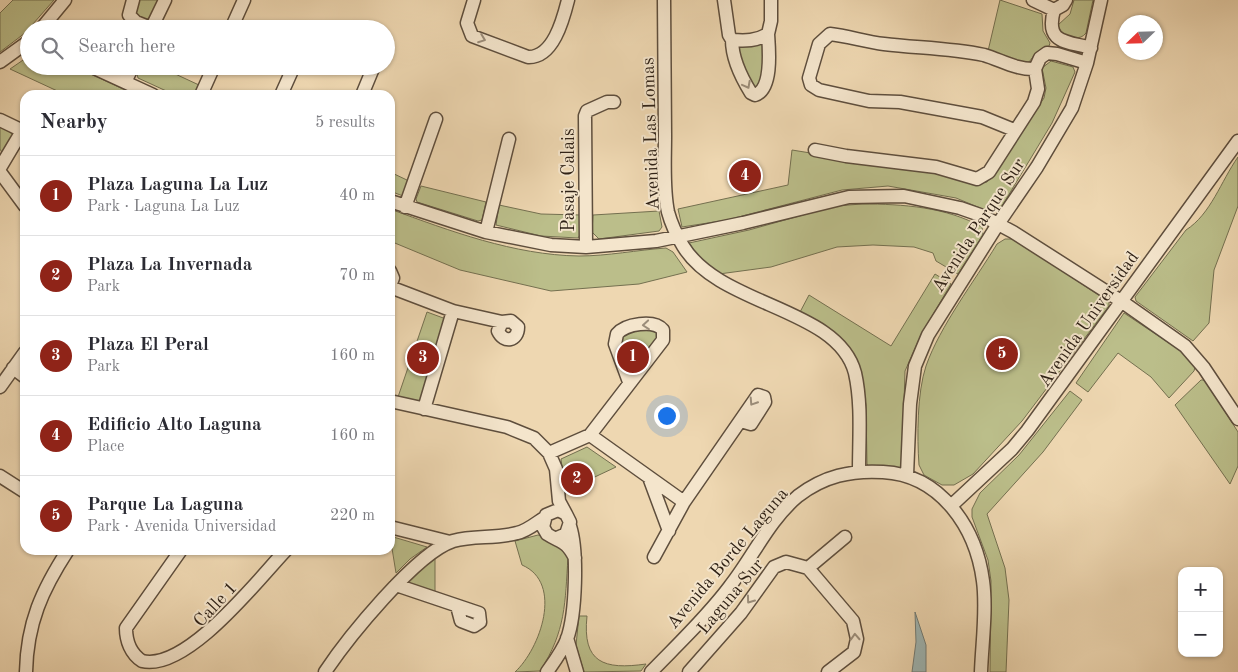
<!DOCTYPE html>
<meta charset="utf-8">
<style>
:root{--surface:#fff;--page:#f2f2f3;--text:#2b2b33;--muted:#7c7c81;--line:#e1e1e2;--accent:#8f2418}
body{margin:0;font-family:"Old Standard TT",serif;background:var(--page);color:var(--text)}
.controls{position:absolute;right:15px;bottom:15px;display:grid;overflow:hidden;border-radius:10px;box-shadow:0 1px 4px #0004}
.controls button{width:45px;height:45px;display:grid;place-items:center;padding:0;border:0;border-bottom:1px solid var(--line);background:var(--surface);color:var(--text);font:25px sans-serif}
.compass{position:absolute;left:1118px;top:15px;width:45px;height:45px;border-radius:50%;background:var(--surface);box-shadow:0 1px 4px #0004;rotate:247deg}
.you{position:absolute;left:666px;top:415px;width:18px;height:18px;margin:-12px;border:4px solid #fff;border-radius:50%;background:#1a73e8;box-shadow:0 0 0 8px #1a73e833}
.badge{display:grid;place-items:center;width:32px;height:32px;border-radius:50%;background:var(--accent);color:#fff;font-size:16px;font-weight:700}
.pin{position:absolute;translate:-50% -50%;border:2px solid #fff;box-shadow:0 1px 5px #0006}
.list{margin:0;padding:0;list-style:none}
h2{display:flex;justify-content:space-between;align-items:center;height:65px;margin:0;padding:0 20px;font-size:21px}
h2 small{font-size:16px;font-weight:400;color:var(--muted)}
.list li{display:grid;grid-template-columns:32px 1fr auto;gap:15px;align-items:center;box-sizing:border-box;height:80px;padding:0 20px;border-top:1px solid var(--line)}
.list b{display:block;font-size:19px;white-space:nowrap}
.list p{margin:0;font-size:16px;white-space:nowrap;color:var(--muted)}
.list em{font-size:16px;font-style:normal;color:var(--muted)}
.icon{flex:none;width:28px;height:28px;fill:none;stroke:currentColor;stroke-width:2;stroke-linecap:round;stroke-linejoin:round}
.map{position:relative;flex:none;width:1238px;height:672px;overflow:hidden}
.search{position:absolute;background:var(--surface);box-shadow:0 1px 4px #0004;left:20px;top:20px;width:375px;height:55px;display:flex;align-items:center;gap:12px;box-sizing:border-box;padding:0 18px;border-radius:28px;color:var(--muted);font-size:19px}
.panel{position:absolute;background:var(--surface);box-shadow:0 1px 4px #0004;left:20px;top:90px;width:375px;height:465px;border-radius:15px}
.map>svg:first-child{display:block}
.green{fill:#bbbe8a;stroke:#747050}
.water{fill:#9eb7b6;stroke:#717b76}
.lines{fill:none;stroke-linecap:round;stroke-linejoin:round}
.minor-casing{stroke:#5e4e3d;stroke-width:15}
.minor{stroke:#f4e5cc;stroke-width:12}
.oneway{stroke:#9b8d7a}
.labels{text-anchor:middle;stroke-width:4;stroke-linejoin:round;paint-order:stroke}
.street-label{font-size:18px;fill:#2e2116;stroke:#f4e5cc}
</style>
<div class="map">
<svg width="1238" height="672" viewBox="0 0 1238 672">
<rect width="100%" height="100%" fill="#eed7b1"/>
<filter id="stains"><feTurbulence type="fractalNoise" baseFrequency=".004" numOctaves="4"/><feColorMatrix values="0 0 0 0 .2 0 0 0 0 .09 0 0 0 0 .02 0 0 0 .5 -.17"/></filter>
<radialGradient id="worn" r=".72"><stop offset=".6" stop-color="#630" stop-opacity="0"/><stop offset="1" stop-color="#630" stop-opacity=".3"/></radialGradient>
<path class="green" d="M13,0H54L25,33L0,52V13Z
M139,0H161L150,21L135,15Z
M1000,0L1042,14L1043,31L1050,43L1048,49L1036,53L1029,62L1025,63L988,51Z
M1074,0H1093L1086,33C1080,41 1071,37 1062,35L1058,25L1070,14Z
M765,40L762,84L753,91L734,42Z
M29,56V66H73L136,95H66L10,69Z
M1051,61L1073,67L1075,72L1052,123L1002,206L994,211L985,210L956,198L888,186L842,190L727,220L682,227L678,209L788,185L792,150L934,173L976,184L987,182L1044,98L1046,88L1042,68Z
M140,66H158L199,85L194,95H175L138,78L137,74Z
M0,126L14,135L2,153L0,149Z
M1238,157V206L1214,270L1209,323L1193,341L1136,301L1135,297L1186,230C1211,214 1221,181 1238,157Z
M390,172L409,181L403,196L390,191Z
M421,186L486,202L482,220L478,221L417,202L416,199Z
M862,204C903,204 946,207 982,227L983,235L958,274L936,261L933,253L914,247L873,245L837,247L771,267L719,274L706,267L689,243L749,230L835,206Z
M499,205L541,214L581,215L580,235L578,238L541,236L496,225Z
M390,209C450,231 514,255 579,256C608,256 637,250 666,248L673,252L687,272L639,284L551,291L460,270L390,241Z
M659,211L662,227L659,231L599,239L592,232L593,215Z
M1005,239H1014L1109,302V306L1022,421L973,474L954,485H942L924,475L919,465C917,437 917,393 926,366C940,326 974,282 997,244Z
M935,274L951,284L922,333L905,371L902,468L870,467L867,464L866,405L861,375L799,314L809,295L891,346Z
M427,312L446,319L420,403L398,397Z
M1124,313L1181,351L1195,367L1194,371L1169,398L1151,377L1118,353L1088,392L1076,383Z
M654,327L660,337L630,373L618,339L621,335Z
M1201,380H1205L1238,432V466L1230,484L1175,405Z
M1070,391L1082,400L1043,452L987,514L1005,568L1009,600L1006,672H990L991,581L988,560L972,517V509L980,493L1019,455Z
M587,447L616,467L565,491L561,459Z
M538,535C550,538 562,546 568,557C565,603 566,631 540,671L515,672C540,649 564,583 522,565L515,541Z
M390,536L427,547L410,559L396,573Z
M435,557V594L403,584Z
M579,616H587C582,663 604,670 646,664L641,671L584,672L576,645Z"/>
<path class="water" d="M915,612L926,645V672H912L916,642Z"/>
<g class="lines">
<defs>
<path id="minor" d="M133,0L129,15L136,22L151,28
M474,0L467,23L472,36L528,57C553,58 563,20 568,0
M664,0C664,45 665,91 665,136C665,160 663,188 668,212C671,223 677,236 683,246C720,307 838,307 855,373C862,404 859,438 859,471
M724,0L729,35L732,40C746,41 756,41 768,34L771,21V0
M1033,0L1054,10L1063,5L1066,0
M1054,10C1045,43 1065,41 1091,48
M41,29L65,0
M151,29L165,0
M231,29L244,0
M732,40C732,59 741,77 751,93L755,95C773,89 769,49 768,34
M0,62L29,41
M90,66L153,95
M125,82L133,66
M201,95L214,66
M281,95L294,66
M362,95L374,66
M0,120L25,132
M1014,130L982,117L900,102L869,101L819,90L811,85L809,78L819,44L830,34C848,36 866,42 884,44C917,48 950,48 984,55C1001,60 1017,70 1035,69
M815,150L846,156L936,167L977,179L989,172L1034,102L1038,89L1035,69L1040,58L1047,53L1057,54L1087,63
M0,168L22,131
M0,172L25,206
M390,201L486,232L551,245L586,247L656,241L743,223L849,197L904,196L960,208L983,216L1013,232L1121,301L1185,346L1204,368L1238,419
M405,207L436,119
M486,232L509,139
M586,247L585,116L587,111L607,102H614
M390,271L393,278L390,286
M390,287L453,311L502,322L511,321L518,327C518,341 504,344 498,331L502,322
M13,368L25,377
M0,387L25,352
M390,401L507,427L534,438L549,453L556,469L559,501L566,514
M424,409L453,311
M590,435L684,502
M549,453L590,435L663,340V330C654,319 625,324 617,334L615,344L629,382
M907,475L910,404L915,366L928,335L998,224L1037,167L1072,108L1087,63L1101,0
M0,476L25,492
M650,480L669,531
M952,505L1012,449L1027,431L1238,141
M390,527L450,542
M557,538L566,534L570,522L566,514L558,510L546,515L543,527L547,534C561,543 566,540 575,558
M181,550L126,628C126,641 131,654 142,661C187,672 260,577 286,550
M654,557L684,502L758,395L764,397L765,402L751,424L741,421
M808,568L845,537
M396,585L479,613L480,622L474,626L461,621L457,606
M567,638L577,672
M26,672C27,623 42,590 68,550
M325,672C347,639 416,553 453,541C474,535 496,539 517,533C527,531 536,523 544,518
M547,672C554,662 563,650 567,639C576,614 578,551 570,526
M651,672C678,644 707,617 730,586C753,557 769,520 798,496C824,476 851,470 883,472C941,475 976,528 983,581C987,610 982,643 981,672
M689,672L741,613L774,567L786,562L808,568L853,621L857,639L854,652L828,672"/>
</defs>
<use href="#minor" class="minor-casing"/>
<use href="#minor" class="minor"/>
</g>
<defs><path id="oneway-chevron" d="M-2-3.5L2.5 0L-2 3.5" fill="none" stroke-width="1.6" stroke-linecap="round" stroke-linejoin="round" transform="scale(1.25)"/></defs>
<g class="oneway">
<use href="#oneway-chevron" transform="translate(482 39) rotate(21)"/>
<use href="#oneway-chevron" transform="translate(747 85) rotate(62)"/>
<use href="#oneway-chevron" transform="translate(646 325) rotate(175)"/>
<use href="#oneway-chevron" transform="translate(753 402) rotate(123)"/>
<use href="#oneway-chevron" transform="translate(750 600) rotate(126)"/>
<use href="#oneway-chevron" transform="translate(855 637) rotate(-93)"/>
</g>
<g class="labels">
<g class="street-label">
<text transform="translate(650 134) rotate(-92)" y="6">Avenida Las Lomas</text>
<text transform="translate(568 180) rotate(-90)" y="6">Pasaje Calais</text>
<text transform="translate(978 225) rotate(-57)" y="6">Avenida Parque Sur</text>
<text transform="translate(1088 319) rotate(-55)" y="6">Avenida Universidad</text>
<text transform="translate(727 558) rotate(-50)" y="6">Avenida Borde Laguna</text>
<text transform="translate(730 596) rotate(-50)" y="6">Laguna Sur</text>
<text transform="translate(215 604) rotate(-47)" y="6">Calle 1</text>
</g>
</g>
<rect width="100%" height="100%" filter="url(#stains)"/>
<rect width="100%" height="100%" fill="url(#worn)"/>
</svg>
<div class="controls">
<button>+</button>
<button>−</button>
</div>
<svg class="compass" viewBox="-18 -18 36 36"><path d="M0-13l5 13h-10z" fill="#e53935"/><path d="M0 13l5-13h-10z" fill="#7c7c81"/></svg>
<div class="you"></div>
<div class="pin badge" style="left:633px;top:357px">1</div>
<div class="pin badge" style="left:577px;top:479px">2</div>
<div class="pin badge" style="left:423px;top:358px">3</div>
<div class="pin badge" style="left:745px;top:176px">4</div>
<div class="pin badge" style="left:1002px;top:354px">5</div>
<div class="search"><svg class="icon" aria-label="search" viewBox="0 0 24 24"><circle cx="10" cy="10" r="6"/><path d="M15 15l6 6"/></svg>Search here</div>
<section class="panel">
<h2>Nearby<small>5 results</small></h2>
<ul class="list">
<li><span class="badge">1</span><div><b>Plaza Laguna La Luz</b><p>Park · Laguna La Luz</p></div><em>40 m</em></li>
<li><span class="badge">2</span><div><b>Plaza La Invernada</b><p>Park</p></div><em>70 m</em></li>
<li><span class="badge">3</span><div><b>Plaza El Peral</b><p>Park</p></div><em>160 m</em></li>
<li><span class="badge">4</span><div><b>Edificio Alto Laguna</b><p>Place</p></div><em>160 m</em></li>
<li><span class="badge">5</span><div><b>Parque La Laguna</b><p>Park · Avenida Universidad</p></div><em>220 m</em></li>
</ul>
</section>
</div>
